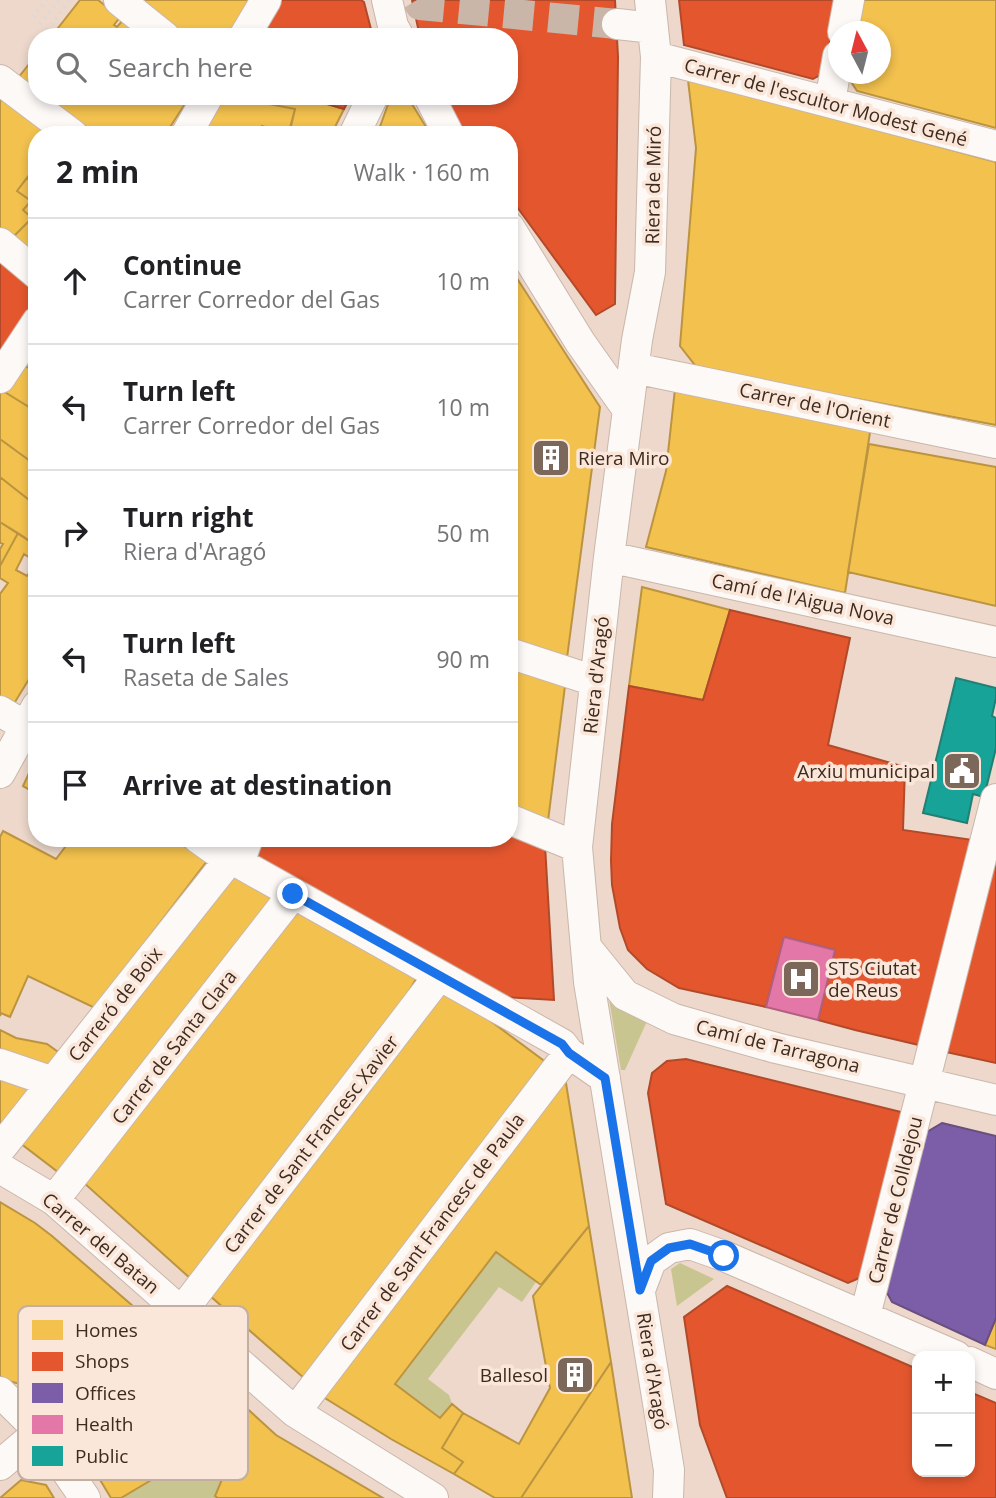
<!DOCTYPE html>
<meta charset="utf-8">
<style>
:root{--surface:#fff;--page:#f2f2f2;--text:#202124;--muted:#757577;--line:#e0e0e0}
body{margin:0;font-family:"Open Sans",sans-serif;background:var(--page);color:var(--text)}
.controls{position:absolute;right:21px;bottom:21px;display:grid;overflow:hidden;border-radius:14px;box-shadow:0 4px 10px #0003}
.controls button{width:63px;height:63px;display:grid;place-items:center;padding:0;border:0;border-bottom:2px solid var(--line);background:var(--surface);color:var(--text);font:35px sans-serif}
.compass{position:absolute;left:828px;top:21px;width:63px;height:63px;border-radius:50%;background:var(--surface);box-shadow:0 4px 10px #0003;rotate:353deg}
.stop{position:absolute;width:21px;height:21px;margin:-16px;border:5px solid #1a73e8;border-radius:50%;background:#fff}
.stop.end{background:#1a73e8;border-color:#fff;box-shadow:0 2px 7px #0008}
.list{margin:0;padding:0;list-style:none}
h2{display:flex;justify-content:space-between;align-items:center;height:91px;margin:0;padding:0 28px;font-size:30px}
h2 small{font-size:23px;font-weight:400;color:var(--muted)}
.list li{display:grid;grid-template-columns:46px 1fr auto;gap:21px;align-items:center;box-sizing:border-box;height:126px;padding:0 28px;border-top:2px solid var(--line)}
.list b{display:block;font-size:26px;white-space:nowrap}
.list p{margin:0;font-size:23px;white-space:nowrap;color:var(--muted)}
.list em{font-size:23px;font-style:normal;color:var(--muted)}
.icon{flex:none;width:38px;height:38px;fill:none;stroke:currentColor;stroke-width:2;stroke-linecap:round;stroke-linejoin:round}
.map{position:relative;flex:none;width:996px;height:1498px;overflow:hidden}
.search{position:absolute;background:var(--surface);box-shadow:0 4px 10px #0003;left:28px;top:28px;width:490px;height:77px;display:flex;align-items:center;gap:18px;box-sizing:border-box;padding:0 24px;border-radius:28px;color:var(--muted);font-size:26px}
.panel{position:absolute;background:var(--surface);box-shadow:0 4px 10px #0003;left:28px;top:126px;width:490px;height:721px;border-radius:28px}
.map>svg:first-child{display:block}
.green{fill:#c9c590}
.homes{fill:#f2c14e;stroke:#bc9440;stroke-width:2;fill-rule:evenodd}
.shops{fill:#e4572e;stroke:#b24a2a;stroke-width:2}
.offices{fill:#7b5ea7;stroke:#694f7e;stroke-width:2}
.health{fill:#e377a8;stroke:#b2607f;stroke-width:2}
.public{fill:#17a398;stroke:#237f74;stroke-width:2}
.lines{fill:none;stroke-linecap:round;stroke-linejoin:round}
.minor-tunnel{stroke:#cab5a9;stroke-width:30;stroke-dasharray:30 15;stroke-linecap:butt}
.minor-casing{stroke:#c9b7ab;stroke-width:32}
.path{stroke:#dfd8d4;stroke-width:4.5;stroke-dasharray:2 5;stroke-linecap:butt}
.minor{stroke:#fcf9f7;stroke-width:30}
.route{stroke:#1a73e8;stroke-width:9}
.labels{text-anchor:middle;stroke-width:7;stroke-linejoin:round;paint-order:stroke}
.street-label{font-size:19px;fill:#3e2b1f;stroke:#fbe7da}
.poi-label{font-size:19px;fill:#3e2b1f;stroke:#fbe7da;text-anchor:start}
.key{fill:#fbe7da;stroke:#c2afa2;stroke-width:2}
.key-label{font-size:19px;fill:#3e2b1f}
</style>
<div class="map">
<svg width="996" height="1498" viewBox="0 0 996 1498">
<rect width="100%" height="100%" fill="#edd8cb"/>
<path class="green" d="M609,999L648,1019L625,1070H621Z
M496,1252L536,1282L522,1302L499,1287L428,1379L449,1395L452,1404L440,1418L395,1384Z
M680,1263L714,1279L677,1306L671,1269Z
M201,1446L220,1462L230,1454L235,1459L225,1472L215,1496L218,1498H121L158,1476L189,1452H195Z"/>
<path class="homes" d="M80,0H98L120,17L114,25L117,27L123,20L144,37H51Z
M139,0H250L227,37H185Z
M861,0H996V128L857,91L848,77L849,74H880V32H856Z
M37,54V91L18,78Z
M688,80L797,108L996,162V425L698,369L680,346L696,148Z
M44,96H190L165,135H97L56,105L61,98L58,96L53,103Z
M221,96H271L269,104L295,109L288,135L262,126L258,135H200Z
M271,96H300L344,109L331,135H289L295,109L269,104Z
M391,96H407L431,135H377Z
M3,98L54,135H37V168L35,167L17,191L31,201L23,210L32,218L10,240L0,231V102Z
M262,126L289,135H258Z
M35,167L37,168V186L27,178Z
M27,178L37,186V205L17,191Z
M31,201L37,205V263L10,240L32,218L23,210Z
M509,266L600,407L567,658L509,639Z
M27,347L37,352V373L17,361Z
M17,361L37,373V412L0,389Z
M0,389L37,412V466L0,439Z
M675,389L871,426L845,593L646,547L666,471Z
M0,439L37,466V498L33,503L0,477Z
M869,444L996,467V606L848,572Z
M0,477L33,503L37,498V546L0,522Z
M0,522L18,533L0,566V549L3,544L0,543Z
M18,533L37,546V666L12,707L0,700V594L8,583L0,578V566ZM24,554L36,562L27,576L16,570Z
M642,587L730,610L703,700L629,686Z
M509,667L565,686L548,821L509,805Z
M37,756V794L23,786Z
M3,831L56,859L72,838H172L207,861L95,1008L28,976L10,1017L1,1013L0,1016V837Z
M227,873L275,897L58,1172L20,1143Z
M299,910L417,977L397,1013L191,1279L84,1183Z
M443,992L480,1013L547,1063L304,1378L209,1295Z
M0,1030L16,1038L47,1044L61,1054L49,1070L0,1054Z
M0,1072L37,1085L0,1133Z
M565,1077L589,1226L541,1285L496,1252L395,1384L440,1418L452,1404L463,1413L442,1448L463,1462L454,1474L391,1439L320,1395Z
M0,1202L35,1223L52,1236L141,1313L49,1391L4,1380L0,1376Z
M589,1226L611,1362L521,1498H495L454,1474L463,1462L442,1448L463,1413L519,1444L550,1388L533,1296Z
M996,1318V1349L985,1345Z
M164,1359L194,1360L276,1435L383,1498H218L215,1496L225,1472L235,1459L230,1454L220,1462L201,1446L195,1452H189L158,1476L121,1498H111L79,1445L83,1427Z
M611,1362L632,1498H521Z
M21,1480L46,1485L54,1498H0Z"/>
<path class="shops" d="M279,0H361L364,2L373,37H257Z
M412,0H615L618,57L615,304L596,315L509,196V135H463L445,96H509V37H420Z
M679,0H837L825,72L813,79L684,45Z
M300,96H351L344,109Z
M0,254L37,287V313L0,367Z
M730,610L850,638L828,745L905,767L903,830L973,840L923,1046L855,1030L818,1020L835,950L784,937L766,1007L679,988L647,969L628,950L620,928L612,885L611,861L612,824L629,686L703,700Z
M509,831L545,845L554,1000L502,997L253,859L261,838H509Z
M996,854V1063L946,1052Z
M686,1059L905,1113L864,1276L848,1283L666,1204L648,1093L652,1073L667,1061Z
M727,1286L917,1369V1472H970V1392L996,1403V1498H727L700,1425L684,1317Z"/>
<path class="offices" d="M942,1123L996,1136V1318L985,1345L892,1302L884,1287L922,1135Z"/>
<path class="health" d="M784,937L835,950L818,1020L766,1007Z"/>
<path class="public" d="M956,678L996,688V698L992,716L996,718V748L984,797L973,794L967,823L923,813Z"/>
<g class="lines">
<path class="minor-tunnel" d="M417,0L420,5L617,24"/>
<defs>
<path id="minor" d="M119,0L165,37
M387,0L393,26L399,37
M650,0L656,57L650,272L637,340L609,557L577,847L589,982L669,1470L668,1498
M617,24L653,28
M843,32L849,0
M244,37L266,0
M656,57L996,146
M0,80L73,135
M429,96L449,135
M830,102L838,56
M186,135L208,96
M354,135L373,96
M509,227L580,342L628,410
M0,243L37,274
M634,368L996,443
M0,378L37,322
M609,557L996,642
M509,653L595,681
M0,711L25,726
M0,773L37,706
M509,819L577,847
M198,838L229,860L239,863L562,1044L569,1053L605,1078
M239,863L248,838
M586,947L625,995L674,1019L776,1048L996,1100
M0,1064L53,1082
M0,1149L229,860
M0,1168L54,1200L295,1412L433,1498
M54,1200L293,894
M640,1290L651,1261L669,1248L690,1244L724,1256L956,1356
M865,1316L996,799
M970,1362L996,1374
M0,1392L39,1431L85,1498
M295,1412L569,1053
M0,1465L182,1311L439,976"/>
</defs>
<use href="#minor" class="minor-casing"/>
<path class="path" d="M33,17L46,0
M40,24L59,0
M47,30L70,0"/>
<use href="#minor" class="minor"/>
</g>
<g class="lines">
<path class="route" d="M293,894L562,1044L569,1053L605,1078L640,1290L651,1261L669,1248L690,1244L724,1256"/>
</g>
<defs>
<symbol id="building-square" viewBox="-11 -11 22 22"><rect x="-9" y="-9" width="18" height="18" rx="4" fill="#7b685b" stroke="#fbe7da"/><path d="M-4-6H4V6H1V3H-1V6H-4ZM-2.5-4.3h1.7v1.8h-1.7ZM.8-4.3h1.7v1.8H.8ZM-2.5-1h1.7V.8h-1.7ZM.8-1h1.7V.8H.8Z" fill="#fff"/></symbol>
<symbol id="civic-square" viewBox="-11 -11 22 22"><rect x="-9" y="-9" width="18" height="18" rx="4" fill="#7b685b" stroke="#fbe7da"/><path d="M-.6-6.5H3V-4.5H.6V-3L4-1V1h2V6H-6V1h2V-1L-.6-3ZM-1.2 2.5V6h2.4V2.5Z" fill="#fff"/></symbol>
<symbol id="hospital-square" viewBox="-11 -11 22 22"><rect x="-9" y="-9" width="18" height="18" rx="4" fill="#7b685b" stroke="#fbe7da"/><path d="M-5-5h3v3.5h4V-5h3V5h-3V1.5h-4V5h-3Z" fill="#fff"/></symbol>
</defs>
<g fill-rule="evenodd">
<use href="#building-square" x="529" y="436" width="44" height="44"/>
<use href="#civic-square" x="940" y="749" width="44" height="44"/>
<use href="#hospital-square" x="779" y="957" width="44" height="44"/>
<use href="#building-square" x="553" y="1353" width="44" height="44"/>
</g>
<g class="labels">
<g class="street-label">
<text transform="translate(826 102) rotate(15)" y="7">Carrer de l'escultor Modest Gené</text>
<text transform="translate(653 185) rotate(-89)" y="7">Riera de Miró</text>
<text transform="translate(815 405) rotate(12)" y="7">Carrer de l'Orient</text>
<text transform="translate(803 599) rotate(12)" y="7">Camí de l'Aigua Nova</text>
<text transform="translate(596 675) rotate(-84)" y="7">Riera d'Aragó</text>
<text transform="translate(115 1004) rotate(-52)" y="7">Carreró de Boix</text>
<text transform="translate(778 1046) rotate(14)" y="7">Camí de Tarragona</text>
<text transform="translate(174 1047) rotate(-52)" y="7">Carrer de Santa Clara</text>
<text transform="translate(311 1144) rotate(-52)" y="7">Carrer de Sant Francesc Xavier</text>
<text transform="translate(895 1200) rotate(-76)" y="7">Carrer de Colldejou</text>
<text transform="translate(432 1232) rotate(-53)" y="7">Carrer de Sant Francesc de Paula</text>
<text transform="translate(101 1243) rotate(40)" y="7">Carrer del Batan</text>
<text transform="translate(653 1371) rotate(81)" y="7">Riera d'Aragó</text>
</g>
<g class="poi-label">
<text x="578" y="465">Riera Miro</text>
<text x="935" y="778" text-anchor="end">Arxiu municipal</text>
<text x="828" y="975">STS Ciutat<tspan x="828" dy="22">de Reus</tspan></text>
<text x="548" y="1382" text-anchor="end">Ballesol</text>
</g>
</g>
<rect x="18" y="1306" width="230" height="174" rx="10" class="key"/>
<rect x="32" y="1320" width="31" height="20" fill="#f2c14e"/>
<rect x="32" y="1352" width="31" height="19" fill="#e4572e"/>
<rect x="32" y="1383" width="31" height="20" fill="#7b5ea7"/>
<rect x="32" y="1415" width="31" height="19" fill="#e377a8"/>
<rect x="32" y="1446" width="31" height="20" fill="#17a398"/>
<g class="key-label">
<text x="75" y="1337">Homes</text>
<text x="75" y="1368">Shops</text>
<text x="75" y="1400">Offices</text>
<text x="75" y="1431">Health</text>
<text x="75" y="1463">Public</text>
</g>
</svg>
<div class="controls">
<button>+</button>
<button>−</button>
</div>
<svg class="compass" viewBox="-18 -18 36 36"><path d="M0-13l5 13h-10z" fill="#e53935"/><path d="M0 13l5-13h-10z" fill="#757577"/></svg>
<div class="stop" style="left:724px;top:1256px"></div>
<div class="stop end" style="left:293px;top:894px"></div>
<div class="search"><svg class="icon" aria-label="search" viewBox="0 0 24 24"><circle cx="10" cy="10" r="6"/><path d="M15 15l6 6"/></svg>Search here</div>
<section class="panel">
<h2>2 min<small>Walk · 160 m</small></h2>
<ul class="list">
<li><svg class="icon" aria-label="ahead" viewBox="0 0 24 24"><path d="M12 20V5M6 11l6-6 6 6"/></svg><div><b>Continue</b><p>Carrer Corredor del Gas</p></div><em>10 m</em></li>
<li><svg class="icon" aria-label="left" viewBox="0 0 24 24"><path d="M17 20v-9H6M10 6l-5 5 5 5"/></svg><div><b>Turn left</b><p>Carrer Corredor del Gas</p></div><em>10 m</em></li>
<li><svg class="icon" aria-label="right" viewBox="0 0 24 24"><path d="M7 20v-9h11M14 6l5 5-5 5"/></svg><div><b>Turn right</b><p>Riera d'Aragó</p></div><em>50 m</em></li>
<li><svg class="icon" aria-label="left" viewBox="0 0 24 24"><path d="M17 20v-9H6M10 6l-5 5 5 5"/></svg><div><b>Turn left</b><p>Raseta de Sales</p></div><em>90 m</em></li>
<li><svg class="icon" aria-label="arrive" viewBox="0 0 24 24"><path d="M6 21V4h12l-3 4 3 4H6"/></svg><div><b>Arrive at destination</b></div></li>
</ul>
</section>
</div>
